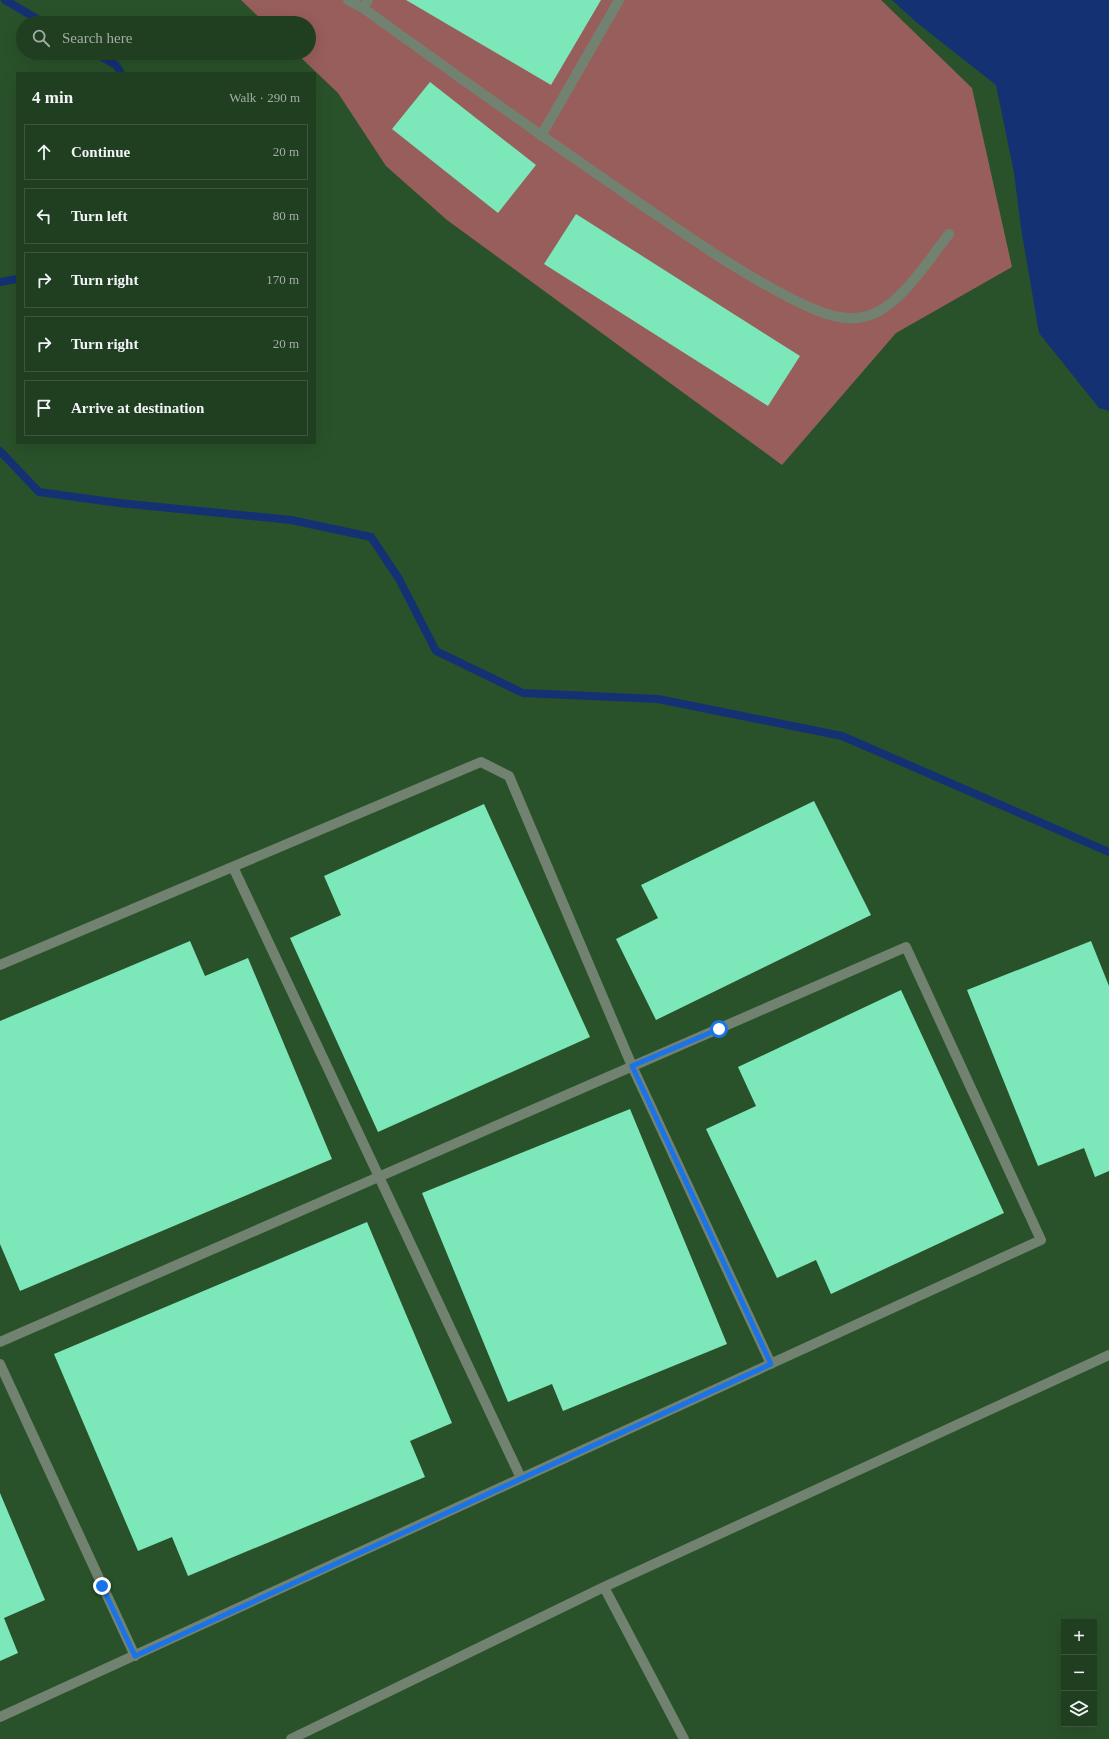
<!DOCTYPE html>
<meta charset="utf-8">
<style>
:root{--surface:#203e20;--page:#284529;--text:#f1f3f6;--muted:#a2aea5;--line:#3d573e}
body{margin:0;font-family:Georgia,serif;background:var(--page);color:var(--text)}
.controls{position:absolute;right:12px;bottom:12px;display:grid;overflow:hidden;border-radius:0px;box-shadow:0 4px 16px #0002}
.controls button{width:36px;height:36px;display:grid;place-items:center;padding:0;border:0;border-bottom:1px solid var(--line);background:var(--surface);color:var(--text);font:20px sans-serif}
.stop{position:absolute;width:12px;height:12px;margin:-9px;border:3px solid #1a73e8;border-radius:50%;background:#fff}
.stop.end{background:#1a73e8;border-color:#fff;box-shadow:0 1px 4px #0008}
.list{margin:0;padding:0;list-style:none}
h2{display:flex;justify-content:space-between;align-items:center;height:52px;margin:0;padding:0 16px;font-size:17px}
h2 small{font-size:13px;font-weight:400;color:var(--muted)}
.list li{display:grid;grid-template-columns:26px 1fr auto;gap:12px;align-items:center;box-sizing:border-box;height:56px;margin:0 8px 8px;padding:0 8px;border:1px solid var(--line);border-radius:0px}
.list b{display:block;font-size:15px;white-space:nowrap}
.list em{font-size:13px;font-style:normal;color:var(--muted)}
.icon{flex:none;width:22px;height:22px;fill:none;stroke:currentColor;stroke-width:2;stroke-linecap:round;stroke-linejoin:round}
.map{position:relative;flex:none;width:1109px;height:1739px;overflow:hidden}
.search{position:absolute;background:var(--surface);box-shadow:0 4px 16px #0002;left:16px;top:16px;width:300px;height:44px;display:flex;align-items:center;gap:10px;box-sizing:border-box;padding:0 14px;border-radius:22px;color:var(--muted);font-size:15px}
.panel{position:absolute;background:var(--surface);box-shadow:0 4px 16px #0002;left:16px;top:72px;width:300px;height:372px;border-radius:0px}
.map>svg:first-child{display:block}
.green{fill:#985e5b}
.water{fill:#143174}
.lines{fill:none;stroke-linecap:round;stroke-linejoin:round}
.stream{stroke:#143174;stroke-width:8}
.building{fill:#7ce7b9}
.minor{stroke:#718370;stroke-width:10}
.route{stroke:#1a73e8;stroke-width:5}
</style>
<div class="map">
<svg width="1109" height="1739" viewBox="0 0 1109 1739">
<rect width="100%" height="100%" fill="#2a522a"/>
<path class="green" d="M241,0H881L972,88L1012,267L896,333L782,465L447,220L386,166L338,93L296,53H309V23H265Z"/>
<path class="water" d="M892,0H1109V411L1099,408L1039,333L1021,228L1014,173L996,85L916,22Z"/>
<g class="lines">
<path class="stream" d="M5,0L44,23
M95,53L116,65L121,73
M0,282L17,279
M0,451L39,492L119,503L291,520L371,537L399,579L436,651L523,693L658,699L842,736L1109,852"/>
</g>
<path class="building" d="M406,0H601L551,85Z
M430,82L536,165L498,213L392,129Z
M576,214L800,356L768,406L544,264Z
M814,801L871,915L656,1020L616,939L658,918L641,885Z
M484,804L590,1037L378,1132L290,938L341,915L324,876Z
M190,941L205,976L248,958L332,1159L20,1291L0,1244V1021Z
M1091,941L1109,986V1171L1095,1177L1084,1148L1038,1166L967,990Z
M901,990L1004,1213L831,1294L816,1260L777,1278L706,1129L756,1106L738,1067Z
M630,1109L727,1344L563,1411L552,1384L508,1402L422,1193Z
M367,1222L452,1423L410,1441L425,1477L188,1576L172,1537L138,1551L54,1354Z
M0,1493L45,1600L4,1618L18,1653L0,1661Z"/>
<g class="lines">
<path class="minor" d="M348,0L363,8L368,0
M363,8C453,73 544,138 636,201C688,236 738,272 794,300C814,310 840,322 863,317C898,311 928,260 949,234
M541,136L619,0
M233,867L521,1478
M0,965L481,762L509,776L632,1066L771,1364
M0,1342L906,947L1041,1240L0,1717
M0,1364L135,1656
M604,1587L684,1739
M291,1739L604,1587L1109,1355"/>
</g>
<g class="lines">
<path class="route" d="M102,1586L135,1656L771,1364L632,1066L719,1029"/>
</g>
</svg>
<div class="controls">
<button>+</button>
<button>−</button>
<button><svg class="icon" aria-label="layers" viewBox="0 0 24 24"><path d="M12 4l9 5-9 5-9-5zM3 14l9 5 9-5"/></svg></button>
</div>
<div class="stop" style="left:719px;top:1029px"></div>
<div class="stop end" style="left:102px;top:1586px"></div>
<div class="search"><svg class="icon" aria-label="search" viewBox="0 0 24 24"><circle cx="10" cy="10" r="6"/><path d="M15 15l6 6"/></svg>Search here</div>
<section class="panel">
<h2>4 min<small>Walk · 290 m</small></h2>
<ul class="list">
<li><svg class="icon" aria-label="ahead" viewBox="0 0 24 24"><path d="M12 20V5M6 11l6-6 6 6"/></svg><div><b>Continue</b></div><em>20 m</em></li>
<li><svg class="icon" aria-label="left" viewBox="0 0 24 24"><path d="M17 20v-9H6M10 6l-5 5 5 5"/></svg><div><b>Turn left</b></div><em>80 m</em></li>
<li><svg class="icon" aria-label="right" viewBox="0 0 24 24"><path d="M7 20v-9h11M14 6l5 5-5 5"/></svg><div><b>Turn right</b></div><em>170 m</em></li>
<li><svg class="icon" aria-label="right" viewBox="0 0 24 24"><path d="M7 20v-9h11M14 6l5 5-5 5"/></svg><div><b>Turn right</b></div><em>20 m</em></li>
<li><svg class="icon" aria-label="arrive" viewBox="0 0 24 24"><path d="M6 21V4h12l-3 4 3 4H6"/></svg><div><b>Arrive at destination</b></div></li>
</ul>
</section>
</div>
